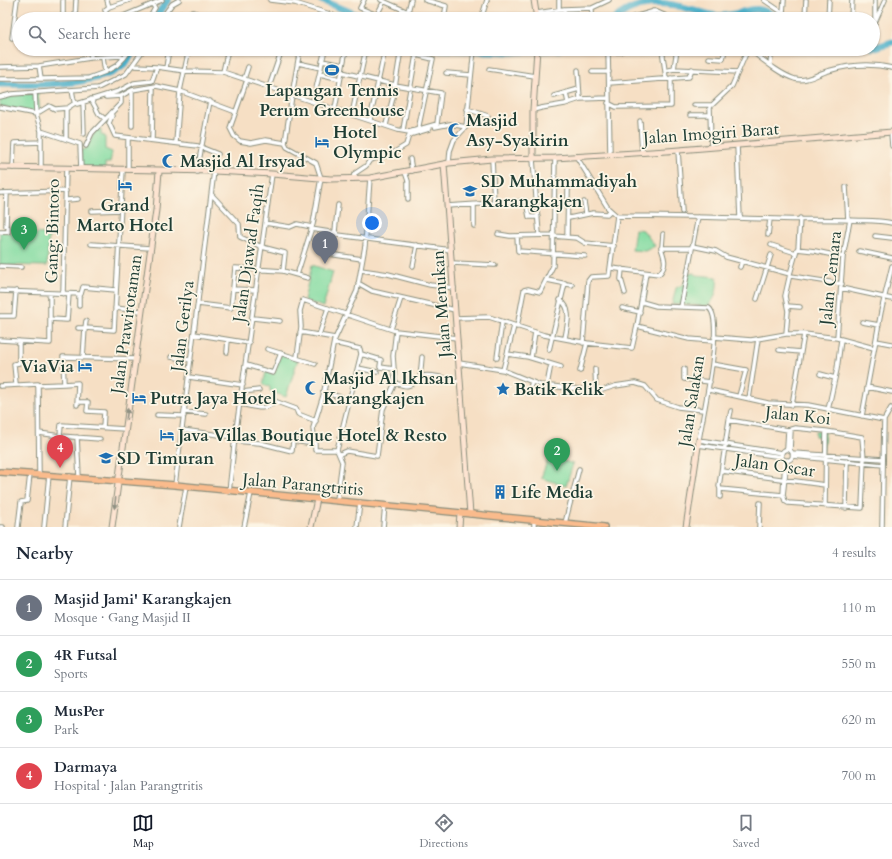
<!DOCTYPE html>
<meta charset="utf-8">
<style>
:root{--surface:#fff;--page:#f2f2f3;--text:#1f2937;--muted:#747a83;--line:#e0e1e3;--accent:#111827}
body{margin:0;font-family:Cardo,serif;background:var(--page);color:var(--text)}
.you{position:absolute;left:372px;top:223px;width:14px;height:14px;margin:-10px;border:3px solid #fff;border-radius:50%;background:#1a73e8;box-shadow:0 0 0 6px #1a73e833}
.badge{display:grid;place-items:center;width:26px;height:26px;border-radius:50%;background:var(--accent);color:#fff;font-size:13px;font-weight:700}
.pin{position:absolute;translate:-50% -33px;filter:drop-shadow(0 1px 2px #0008)}
.pin::after{content:'';position:absolute;top:21px;width:14px;height:12px;background:inherit;clip-path:polygon(0 0,100% 0,50% 100%)}
.list{margin:0;padding:0;list-style:none}
h2{display:flex;justify-content:space-between;align-items:center;height:52px;margin:0;padding:0 16px;font-size:17px}
h2 small{font-size:13px;font-weight:400;color:var(--muted)}
.list li{display:grid;grid-template-columns:26px 1fr auto;gap:12px;align-items:center;box-sizing:border-box;height:56px;padding:0 16px;border-top:1px solid var(--line)}
.list b{display:block;font-size:15px;white-space:nowrap}
.list p{margin:0;font-size:13px;white-space:nowrap;color:var(--muted)}
.list em{font-size:13px;font-style:normal;color:var(--muted)}
.icon{flex:none;width:22px;height:22px;fill:none;stroke:currentColor;stroke-width:2;stroke-linecap:round;stroke-linejoin:round}
.map{position:relative;flex:none;width:892px;height:527px;overflow:hidden}
.search{position:absolute;background:var(--surface);box-shadow:0 1px 3px #0004;left:12px;right:12px;top:12px;height:44px;display:flex;align-items:center;gap:10px;box-sizing:border-box;padding:0 14px;border-radius:22px;color:var(--muted);font-size:15px}
.sheet{height:276px;background:var(--surface)}
nav{display:flex;justify-content:space-around;align-items:center;box-sizing:border-box;height:56px;border-top:1px solid var(--line);background:var(--surface);font-size:11px;color:var(--muted)}
nav a{display:grid;justify-items:center;gap:2px}
nav .on{color:var(--accent)}
.map>svg:first-child{display:block}
.green{fill:#82dba1;stroke:#508c6a}
.lines{fill:none;stroke-linecap:round;stroke-linejoin:round}
.river{stroke:#4aafc9;stroke-width:7}
.street-casing{stroke:#8a8e7c;stroke-width:5.5}
.secondary-casing{stroke:#8a8e7c;stroke-width:7}
.primary-casing{stroke:#8a8e7c;stroke-width:8}
.street{stroke:#fff;stroke-width:3.5}
.secondary{stroke:#fde4d1;stroke-width:5}
.primary{stroke:#fabb8c;stroke-width:5.5}
.oneway{fill:#8e9082}
.labels{text-anchor:middle;stroke-width:3.5;stroke-linejoin:round;paint-order:stroke}
.poi-label{font-size:17px;font-weight:bold;fill:#1f3d34;stroke:#fcf5e5;text-anchor:start}
.street-label{font-size:17px;fill:#1f3d34;stroke:#fcf5e5}
</style>
<div class="map">
<svg width="892" height="527" viewBox="0 0 892 527">
<rect width="100%" height="100%" fill="#fcf5e5"/>
<filter id="ink" filterUnits="userSpaceOnUse"><feTurbulence type="fractalNoise" baseFrequency=".025" numOctaves="2"/><feDisplacementMap in="SourceGraphic" scale="8" xChannelSelector="R" yChannelSelector="G"/><feConvolveMatrix kernelMatrix="1 2 1 2 8 2 1 2 1" color-interpolation-filters="sRGB"/></filter>
<filter id="wash" filterUnits="userSpaceOnUse"><feTurbulence type="fractalNoise" baseFrequency=".012" numOctaves="4" result="noise"/><feDisplacementMap in="SourceGraphic" scale="16" xChannelSelector="R" yChannelSelector="G"/><feGaussianBlur stdDeviation="0.9" result="paint"/><feColorMatrix in="noise" values="0 0 0 0 0 0 0 0 0 0 0 0 0 0 0 0 0 1.4 0 .05"/><feComposite in="paint" operator="in"/></filter>
<g filter="url(#wash)">
<rect width="100%" height="100%" fill="#f6dfc4"/>
<path class="green" d="M325,65L340,68L339,74L324,72Z
M38,93L40,111L36,114L0,106V97Z
M101,129V135L105,136V149L112,152L110,163H105V169L82,168L81,149L84,150L96,130Z
M635,229L643,230L655,246L645,251L632,250Z
M0,232L49,234L47,266L0,265Z
M312,265L333,272L323,307L304,300Z
M694,273L697,275L717,277C718,286 716,301 707,306L672,304L676,288L684,284L687,274Z
M281,354L298,359L286,397L270,391V387L263,384L266,372L274,374Z
M815,431L825,432L823,452H821L822,437L815,436Z
M549,456L573,464L566,486L541,478Z"/>
<g class="lines">
<path class="river" d="M321,0L367,19
M154,19L168,0
M615,19C636,0 664,1 690,9C699,11 710,16 720,16C750,15 749,0 780,19
M873,48L892,42
M440,49L512,52L559,49
M0,84C32,85 98,87 124,65C128,61 131,54 134,49"/>
</g>
</g>
<g filter="url(#ink)">
<g class="lines">
<defs>
<path id="street" d="M107,0L109,7
M270,0L295,3L333,15V19
M364,0L360,8L377,15
M381,0L424,19
M425,0L446,6L444,19
M764,0L792,19
M384,1L377,15L385,19
M109,7L130,0
M592,8V19
M559,9V0
M564,9L565,19
M653,11L655,19
M537,13L564,9L592,8L609,0
M783,13L784,0
M279,16L290,19
M63,19V0
M75,19L76,0
M108,19L105,10L109,7
M116,19L162,0
M149,19L155,8L153,5
M161,19L172,4L179,0
M175,19L177,14L194,12L196,13L194,19
M406,19L411,0
M481,19L487,0
M627,19L655,11L673,19
M805,19L806,0
M828,19L829,0
M851,19L852,0
M875,23V0
M873,27L885,0
M12,38L17,0
M228,49L223,72L292,95L285,143L287,147L316,163L321,178L313,224L297,275
M300,49L292,95L398,130L409,132L437,124L441,93L395,85L342,72
M403,49L416,55L433,59L418,130
M608,49L610,154
M662,49L666,78
M749,49C762,59 779,74 795,79C807,82 817,74 828,71C848,65 871,63 892,68
M590,51L592,49
M608,52H621
M90,58L119,56L124,58L116,66L105,72L103,58
M124,58L131,49
M709,58L723,59L725,49
M322,61L343,65
M298,63L321,68
M770,64L772,49
M39,66L41,79L89,78L105,72
M135,66L156,67
M0,67L39,66L90,58L93,49
M166,68L169,49
M489,69L535,76
M674,69L677,49
M578,70L580,99
M665,71L674,69L738,72
M592,72H609
M446,73L471,75
M320,74L340,79
M0,79H41
M244,79L248,67
M247,80L230,128L234,136L240,141L251,143L266,140L285,143
M609,83L689,77L692,69
M269,87L281,52
M72,90L74,101L77,104L119,91L134,83L152,81L157,67L185,71L223,72
M132,90V126
M566,93L568,103
M554,96L579,89
M0,97L12,94L98,88L126,74L144,49
M106,97L121,96L132,90L156,86L180,91L236,112
M91,99L99,114L105,119
M83,102L84,134
M313,102L325,49
M608,103L616,107L671,106V78
M694,105H712
M0,107L36,114L35,92
M335,109L346,49
M467,109L488,116
M533,110L541,108L565,104L580,99L608,98
M111,113L112,116L109,123L115,136L198,146L218,154
M352,114L366,49
M690,115H709
M370,120L385,49
M640,121L642,152
M386,125L394,93L401,49
M435,127L450,124L466,127
M403,130L416,55
M41,131L80,144L81,169
M891,133L892,146
M66,139V109L75,103
M152,140L153,88
M176,143L180,91L189,49
M737,145L740,218
M86,146L92,133L121,103V96
M711,147L710,107L732,86L748,49
M678,150L682,212
M576,156L608,208L617,216C671,216 723,218 776,219C801,220 825,219 850,220C864,221 877,220 892,223
M410,159L412,171
M533,159L539,234
M449,163L450,151L454,140L466,127L474,49
M13,168L14,143L41,142
M41,168V131L36,114L49,106L55,109L67,108
M128,170V138
M197,172L210,101
M405,172L408,181V199
M353,179L354,174L366,166L370,160L391,154L406,145L409,135L429,129
M846,187L848,220
M0,193L66,191
M212,195L239,224L240,237L262,247L285,253L283,271
M67,200L78,199
M584,202L586,214
M494,203L526,201L529,217H538
M338,205L335,231L338,235L451,250
M474,205V226
M447,206L494,203L492,159
M92,211L121,210
M569,218L593,213L607,214L610,211
M265,223L290,227L297,224L312,227
M311,229L336,233
M0,232H8V227L6,226L7,193
M498,234L510,236L553,235
M768,235L770,219
M517,236L518,251L585,256
M553,236L577,238L585,243L614,246
M875,236L892,238
M567,237L568,190L570,186L574,185
M91,244L150,248
M771,245L796,253
M692,246L716,251L726,257L790,274L785,296L788,311L786,334
M662,247L663,234
M798,249L800,218
M859,251L892,258
M322,253L362,259
M452,263L495,265
M0,266L21,267
M413,266L417,245
M740,267L742,261
M611,268L659,274C668,265 664,257 661,248H692
M622,269L621,279L625,293
M361,270L388,274L430,285L454,288
M790,274L797,249L815,251L843,257
M791,276L842,284
M547,280L572,285
M358,283L372,291L455,310
M841,288L892,299
M233,289L256,290
M0,291L81,294L83,287L116,290
M63,294L66,168
M757,299L771,255
M560,300C573,308 567,326 565,338
M642,302L656,306L709,308C725,321 702,418 699,440L782,453
M198,304L231,308L235,268L283,271L308,278
M79,306V294
M787,306L800,307
M681,307L698,217
M115,308L141,311
M622,308L640,312
M0,316H14L16,291
M253,318L280,321
M455,318L489,317L544,335L587,343L632,348L637,326L689,339L713,341
M50,319L67,320L69,294
M862,322L879,325
M637,326L646,273
M517,327L524,290L528,289L540,292L553,266L555,158
M78,328H85
M85,328L86,321
M391,329L401,298
M396,331L393,356L395,383C415,390 410,382 423,376C430,373 452,380 460,382
M300,332L335,338
M194,334L249,343
M319,335L328,308
M714,337L751,340L786,334H804L837,338L874,348
M837,338L843,257L850,220
M0,340L50,343V293
M876,341L892,344
M334,343L360,349L361,354L337,450L342,462L337,500
M583,343L588,281L591,277L609,276L617,216
M267,349L315,364
M549,350L565,283
M779,350L801,352
M227,352L228,340
M361,354L381,360L380,367L394,369
M507,354L528,357L561,367
M171,357L191,360
M297,357L301,327L300,311L303,300L396,331L457,338
M83,358L85,328L114,330L123,170
M497,358L502,322
M531,358L535,332
M459,363L503,370L540,385L599,391L615,386L635,383L645,386L657,400L678,407L703,410
M712,364L746,370L739,396
M246,365L273,373L281,353
M358,368L377,372
M595,369L596,391
M684,369V379L710,382
M503,370L514,326
M580,371L587,343
M820,374L835,378
M189,377L243,385
M420,379L422,357
M16,384L14,364L19,363V341
M64,384L78,383L77,405
M38,385L64,384L63,357L135,359
M547,385L551,364
M0,386L38,384L39,474
M867,387L892,392
M709,390L768,403L808,405L884,420
M242,392L259,390
M323,392L350,400
M528,393L532,382
M749,399L758,339
M77,402H88L87,411L104,412L103,428
M240,404C252,406 266,413 274,401L277,402L296,409L298,414L316,421
M792,405L804,334
M828,410L837,369L841,340
M184,412L206,414
M157,415L184,416
M862,416L881,312L892,266
M729,420L788,430L795,428L826,431L862,437L864,459L862,508L788,503L785,501L783,495L720,489L719,486Z
M729,420L731,411
M182,430L235,437
M39,433L60,436L61,425L125,429
M60,436L100,439
M77,437L79,477
M234,441L260,443L292,451L293,441L315,444V450H337
M315,444L313,428L323,396L334,341L357,291L365,246L370,178
M698,445L782,457
M787,449L788,430
M781.5 455a5.5 5.5 0 1 1 11 0a5.5 5.5 0 1 1-11 0Z
M790,450L791,430
M793,453L883,459
M340,454L347,451L377,456L383,409L395,383
M793,456L883,465
M785,460L783,495L787,460
M722,471L825,485
M175,485L214,171
M229,492L235,437L272,174
M720,497V489
M825,506L826,431
M846,508L847,461
M565,523L579,469
M0,527H3
M18,527L21,502L27,501L30,474
M44,527L49,475
M65,527L70,476
M179,527L186,487
M244,527L251,493
M357,527L360,502
M383,527L385,505
M534,527V520
M759,527L760,503
M882,527L884,420L891,408"/>
<path id="secondary" d="M534,0L537,19
M533,159V110L537,49
M444,164L470,514
M0,167L214,171L272,174L331,179L370,178L449,163L492,159L555,158L667,151L892,132
M112,527L156,210L159,171
M311,527L317,499
M459,527L460,513
M686,527L699,440"/>
<path id="primary" d="M0,472L175,485L604,527"/>
</defs>
<use href="#street" class="street-casing"/>
<use href="#secondary" class="secondary-casing"/>
<use href="#primary" class="primary-casing"/>
<use href="#street" class="street"/>
<use href="#secondary" class="secondary"/>
<use href="#primary" class="primary"/>
</g>
<defs><path id="oneway-solid" d="M-6-.8H1V-3.2L6.5 0L1 3.2V.8H-6Z"/></defs>
<g class="oneway">
<use href="#oneway-solid" transform="translate(127 414) rotate(-82)"/>
<use href="#oneway-solid" transform="translate(115 503) rotate(97)"/>
</g>
</g>
<defs>
<symbol id="stadium-bare" viewBox="-9 -9 18 18"><path d="M0-5a6.5 5 0 1 0 0 10a6.5 5 0 1 0 0-10ZM-3.5-1.8h7v3.6h-7Z" fill="#1f6fb2" stroke="#fcf5e5" stroke-width="2.5" paint-order="stroke"/></symbol>
<symbol id="mosque-bare" viewBox="-9 -9 18 18"><path d="M3.5-4.9A6 6 0 1 0 3.5 4.9A5 5 0 1 1 3.5-4.9Z" fill="#1f6fb2" stroke="#fcf5e5" stroke-width="2.5" paint-order="stroke"/></symbol>
<symbol id="hotel-bare" viewBox="-9 -9 18 18"><path d="M-6-4.5h1.5V1H6V5H4.5V3h-9V5H-6ZM-4 0a1.8 1.8 0 1 1 3.6 0ZM.5 0V-2.5h3Q6-2.5 6 0Z" fill="#1f6fb2" stroke="#fcf5e5" stroke-width="2.5" paint-order="stroke"/></symbol>
<symbol id="school-bare" viewBox="-9 -9 18 18"><path d="M0-5L7-2L0 1L-7-2ZM-4 1L0 2.5L4 1V4Q0 6-4 4Z" fill="#1f6fb2" stroke="#fcf5e5" stroke-width="2.5" paint-order="stroke"/></symbol>
<symbol id="sight-bare" viewBox="-9 -9 18 18"><path d="M0-6L1.8-2.2L6-1.7L2.9 1.2L3.7 5.4L0 3.3L-3.7 5.4L-2.9 1.2L-6-1.7L-1.8-2.2Z" fill="#1f6fb2" stroke="#fcf5e5" stroke-width="2.5" paint-order="stroke"/></symbol>
<symbol id="building-bare" viewBox="-9 -9 18 18"><path d="M-4-6H4V6H1V3H-1V6H-4ZM-2.5-4.3h1.7v1.8h-1.7ZM.8-4.3h1.7v1.8H.8ZM-2.5-1h1.7V.8h-1.7ZM.8-1h1.7V.8H.8Z" fill="#1f6fb2" stroke="#fcf5e5" stroke-width="2.5" paint-order="stroke"/></symbol>
</defs>
<g fill-rule="evenodd">
<use href="#stadium-bare" x="322" y="60" width="20" height="20"/>
<use href="#mosque-bare" x="445" y="120" width="20" height="20"/>
<use href="#hotel-bare" x="312" y="132" width="20" height="20"/>
<use href="#mosque-bare" x="159" y="151" width="20" height="20"/>
<use href="#hotel-bare" x="115" y="175" width="20" height="20"/>
<use href="#school-bare" x="460" y="181" width="20" height="20"/>
<use href="#hotel-bare" x="75" y="356" width="20" height="20"/>
<use href="#mosque-bare" x="302" y="378" width="20" height="20"/>
<use href="#sight-bare" x="493" y="379" width="20" height="20"/>
<use href="#hotel-bare" x="129" y="388" width="20" height="20"/>
<use href="#hotel-bare" x="157" y="425" width="20" height="20"/>
<use href="#school-bare" x="96" y="448" width="20" height="20"/>
<use href="#building-bare" x="490" y="482" width="20" height="20"/>
</g>
<g class="labels">
<g class="poi-label">
<text x="332" y="96" text-anchor="middle">Lapangan Tennis<tspan x="332" dy="20">Perum Greenhouse</tspan></text>
<text x="466" y="126">Masjid<tspan x="466" dy="20">Asy-Syakirin</tspan></text>
<text x="333" y="138">Hotel<tspan x="333" dy="20">Olympic</tspan></text>
<text x="180" y="167">Masjid Al Irsyad</text>
<text x="481" y="187">SD Muhammadiyah<tspan x="481" dy="20">Karangkajen</tspan></text>
<text x="125" y="211" text-anchor="middle">Grand<tspan x="125" dy="20">Marto Hotel</tspan></text>
<text x="74" y="372" text-anchor="end">ViaVia</text>
<text x="323" y="384">Masjid Al Ikhsan<tspan x="323" dy="20">Karangkajen</tspan></text>
<text x="514" y="395">Batik Kelik</text>
<text x="150" y="404">Putra Jaya Hotel</text>
<text x="178" y="441">Java Villas Boutique Hotel &amp; Resto</text>
<text x="117" y="464">SD Timuran</text>
<text x="511" y="498">Life Media</text>
</g>
<g class="street-label">
<text transform="translate(711 133) rotate(-4)" y="6">Jalan Imogiri Barat</text>
<text transform="translate(52 231) rotate(-89)" y="6">Gang: Bintoro</text>
<text transform="translate(248 253) rotate(-82)" y="6">Jalan Djawad Faqih</text>
<text transform="translate(830 278) rotate(-84)" y="6">Jalan Cemara</text>
<text transform="translate(441 304) rotate(-94)" y="6">Jalan Menukan</text>
<text transform="translate(126 324) rotate(-82)" y="6">Jalan Prawirotaman</text>
<text transform="translate(182 326) rotate(-83)" y="6">Jalan Gerilya</text>
<text transform="translate(691 401) rotate(-81)" y="6">Jalan Salakan</text>
<text transform="translate(798 415) rotate(6)" y="6">Jalan Koi</text>
<text transform="translate(775 465) rotate(8)" y="6">Jalan Oscar</text>
<text transform="translate(303 484) rotate(5)" y="6">Jalan Parangtritis</text>
</g>
</g>
</svg>
<div class="you"></div>
<div class="pin badge" style="left:325px;top:264px;background:#6b7280">1</div>
<div class="pin badge" style="left:557px;top:471px;background:#2e9e5b">2</div>
<div class="pin badge" style="left:24px;top:250px;background:#2e9e5b">3</div>
<div class="pin badge" style="left:60px;top:468px;background:#e0444e">4</div>
<div class="search"><svg class="icon" aria-label="search" viewBox="0 0 24 24"><circle cx="10" cy="10" r="6"/><path d="M15 15l6 6"/></svg>Search here</div>
</div>
<section class="sheet">
<h2>Nearby<small>4 results</small></h2>
<ul class="list">
<li><span class="badge" style="background:#6b7280">1</span><div><b>Masjid Jami' Karangkajen</b><p>Mosque · Gang Masjid II</p></div><em>110 m</em></li>
<li><span class="badge" style="background:#2e9e5b">2</span><div><b>4R Futsal</b><p>Sports</p></div><em>550 m</em></li>
<li><span class="badge" style="background:#2e9e5b">3</span><div><b>MusPer</b><p>Park</p></div><em>620 m</em></li>
<li><span class="badge" style="background:#e0444e">4</span><div><b>Darmaya</b><p>Hospital · Jalan Parangtritis</p></div><em>700 m</em></li>
</ul>
</section>
<nav>
<a class="on"><svg class="icon" aria-label="map" viewBox="0 0 24 24"><path d="M3 6l6-2 6 2 6-2v14l-6 2-6-2-6 2zM9 4v14M15 6v14"/></svg>Map</a>
<a><svg class="icon" aria-label="directions" viewBox="0 0 24 24"><path d="M12 3l9 9-9 9-9-9zM9 14v-3h6M13 9l2 2-2 2"/></svg>Directions</a>
<a><svg class="icon" aria-label="saved" viewBox="0 0 24 24"><path d="M7 4h10v16l-5-4-5 4z"/></svg>Saved</a>
</nav>
